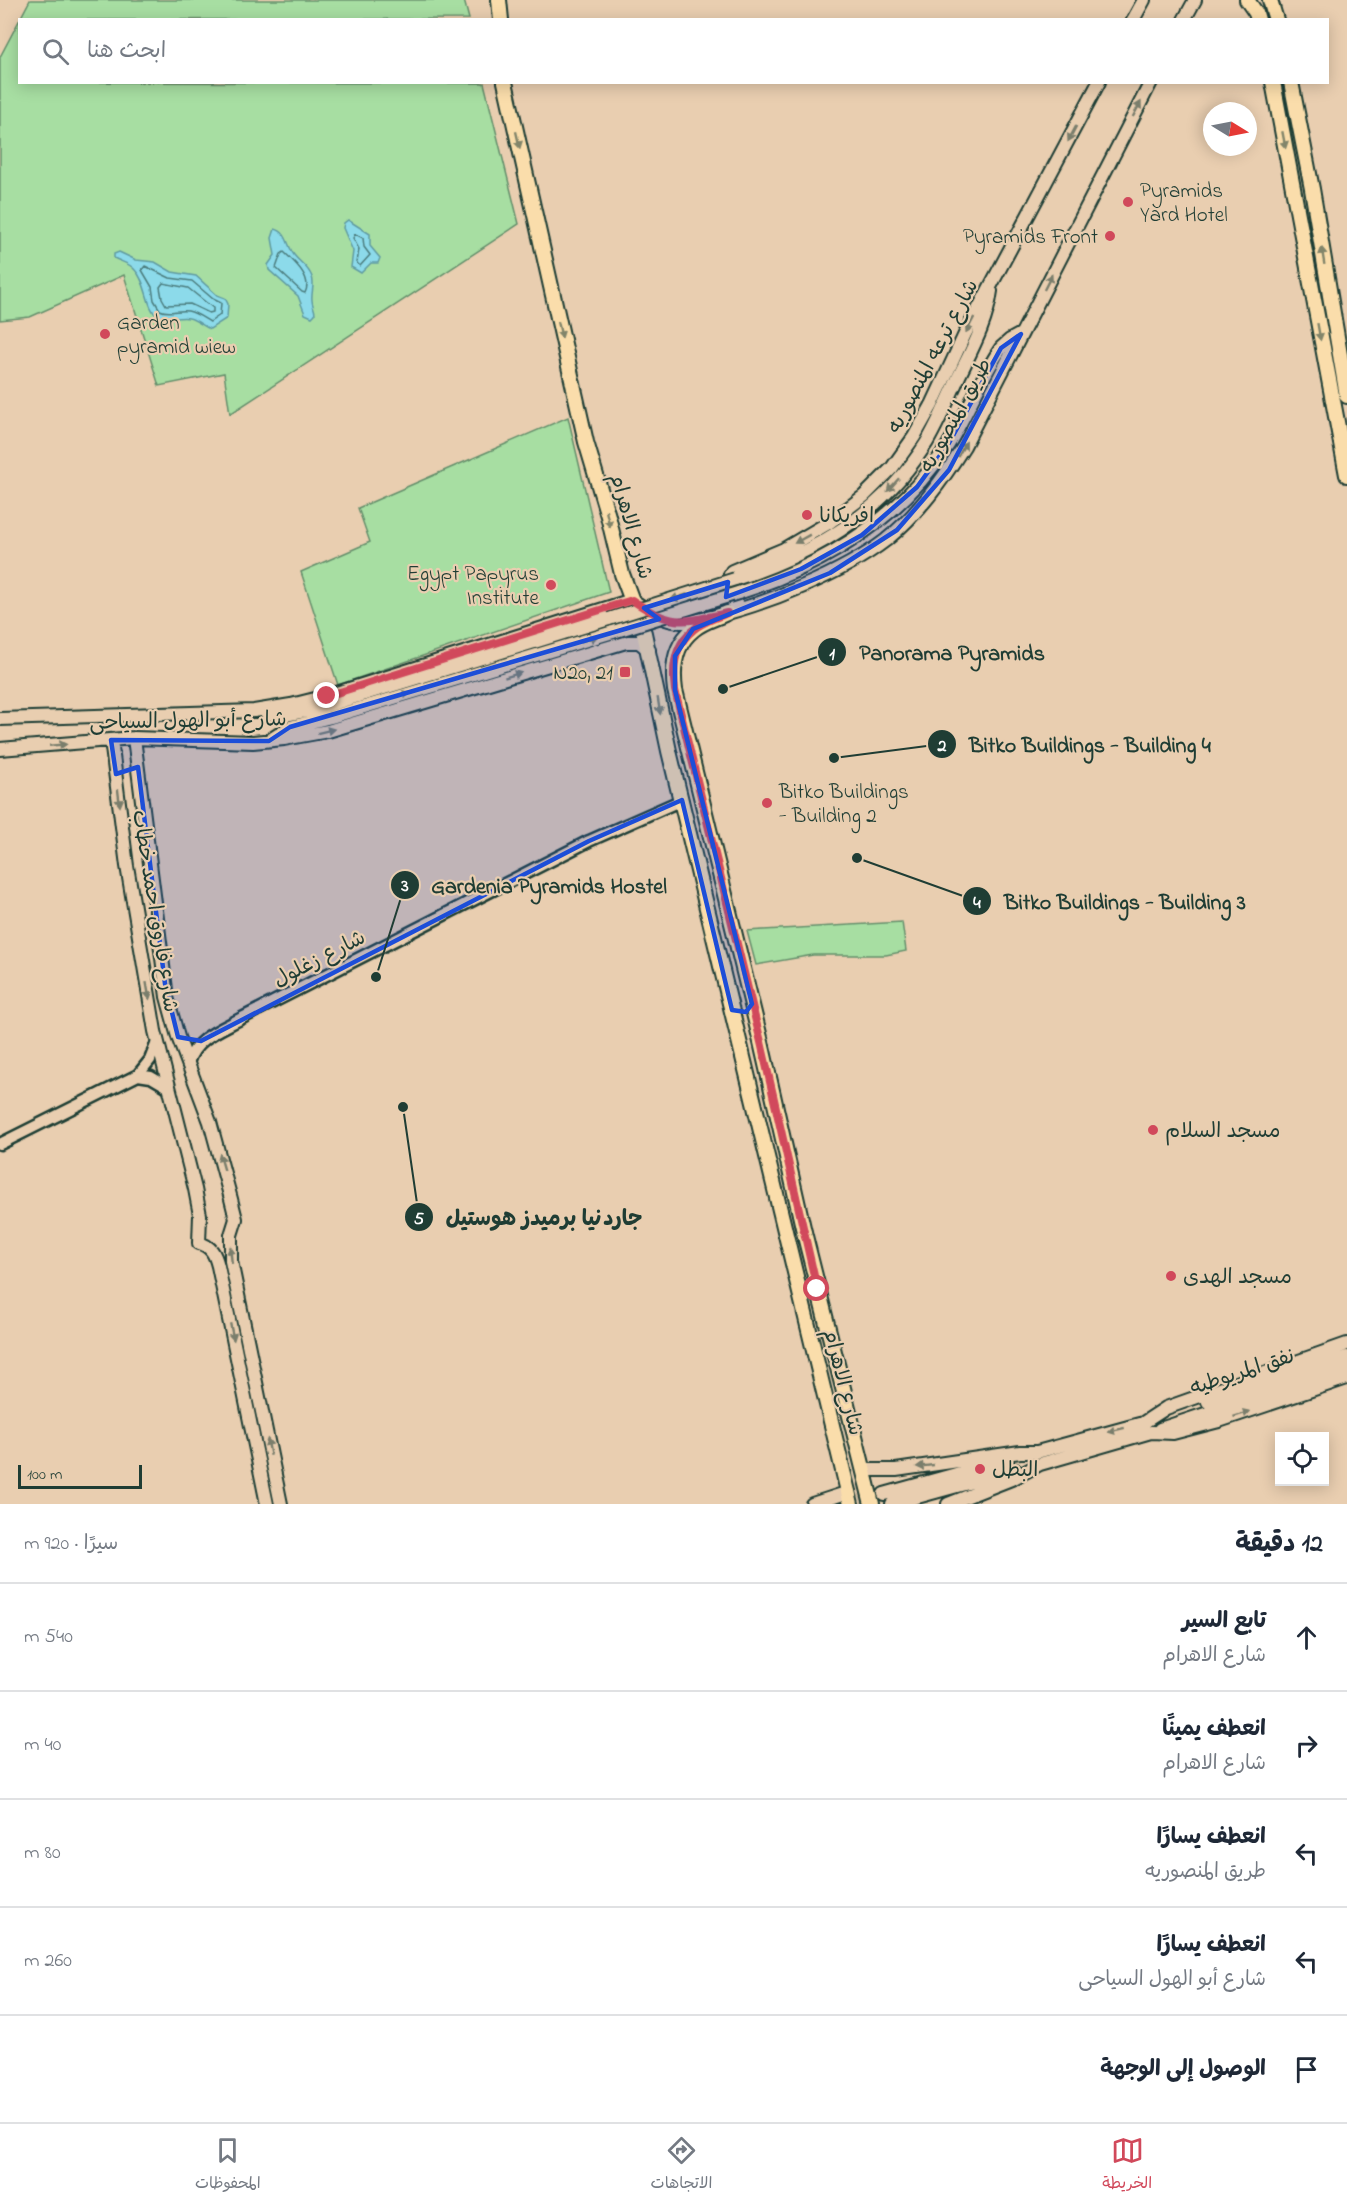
<!DOCTYPE html>
<html lang="ar">
<meta charset="utf-8">
<style>
:root{--surface:#fff;--page:#f6f6f7;--text:#1f2937;--muted:#747a83;--line:#e0e1e3;--accent:#d1495b}
body{margin:0;font-family:"Indie Flower","Playpen Sans Arabic",sans-serif;background:var(--page);color:var(--text);direction:rtl}
.controls{position:absolute;right:18px;bottom:18px;display:grid;overflow:hidden;border-radius:0px;box-shadow:0 3px 15px #0003}
.controls button{width:54px;height:54px;display:grid;place-items:center;padding:0;border:0;border-bottom:2px solid var(--line);background:var(--surface);color:var(--text);font:30px sans-serif}
.compass{position:absolute;left:1203px;top:102px;width:54px;height:54px;border-radius:50%;background:var(--surface);box-shadow:0 3px 15px #0003;rotate:100deg}
.scale{position:absolute;left:18px;bottom:15px;width:124px;box-sizing:border-box;padding-left:6px;border:3px solid #1f3d34;border-top:0;font-size:16px;line-height:21px;white-space:nowrap;color:#1f3d34;-webkit-text-stroke:4px #e9ceb0;paint-order:stroke}
.stop{position:absolute;width:18px;height:18px;margin:-14px;border:4px solid #d1495b;border-radius:50%;background:#fff}
.stop.end{background:#d1495b;border-color:#fff;box-shadow:0 2px 6px #0008}
.list{margin:0;padding:0;list-style:none}
h2{display:flex;justify-content:space-between;align-items:center;height:78px;margin:0;padding:0 24px;font-size:26px}
h2 small{font-size:20px;font-weight:400;color:var(--muted)}
.list li{display:grid;grid-template-columns:39px 1fr auto;gap:18px;align-items:center;box-sizing:border-box;height:108px;padding:0 24px;border-top:2px solid var(--line)}
.list b{display:block;font-size:22px;white-space:nowrap}
.list p{margin:0;font-size:20px;white-space:nowrap;color:var(--muted)}
.list em{font-size:20px;font-style:normal;color:var(--muted)}
.icon{flex:none;width:33px;height:33px;fill:none;stroke:currentColor;stroke-width:2;stroke-linecap:round;stroke-linejoin:round}
.map{position:relative;flex:none;width:1347px;height:1504px;overflow:hidden;direction:ltr}
.search{position:absolute;background:var(--surface);box-shadow:0 3px 15px #0003;left:18px;right:18px;top:18px;height:66px;display:flex;align-items:center;gap:15px;box-sizing:border-box;padding:0 21px;border-radius:0px;color:var(--muted);font-size:22px}
.sheet{height:618px;background:var(--surface)}
nav{display:flex;justify-content:space-around;align-items:center;box-sizing:border-box;height:84px;border-top:2px solid var(--line);background:var(--surface);font-size:16px;color:var(--muted)}
nav a{display:grid;justify-items:center;gap:3px}
nav .on{color:var(--accent)}
.map>svg:first-child{display:block}
.green{fill:#a7dea2;stroke:#638e6b;stroke-width:1.5}
.water{fill:#8cdaea;stroke:#609ba1;stroke-width:1.5}
.lines{fill:none;stroke-linecap:round;stroke-linejoin:round}
.shore{stroke:#4b7c7d;stroke-width:1.5}
.secondary-tunnel{stroke:#c1b197;stroke-width:12;stroke-dasharray:12 6;stroke-linecap:butt}
.tertiary-casing{stroke:#1f3d34;stroke-width:15}
.secondary-casing{stroke:#1f3d34;stroke-width:16}
.primary-casing{stroke:#1f3d34;stroke-width:18}
.tertiary{stroke:#e9ceb0;stroke-width:10}
.secondary{stroke:#e9ceb0;stroke-width:12}
.primary{stroke:#faddab;stroke-width:14}
.secondary-bridge-casing{stroke:#1f3d34;stroke-width:16;stroke-linecap:butt}
.secondary-bridge{stroke:#e9ceb0;stroke-width:12}
.oneway{fill:#7a7e6c}
.oneway2{fill:#82856a}
.route{stroke:#d1495b;stroke-width:8}
.marked{fill:#1d4ed8;fill-opacity:0.2;stroke:#1d4ed8;stroke-width:4.5;stroke-linejoin:round}
.poi-dot{fill:#d1495b;stroke:#e9ceb0;stroke-width:2}
.labels{text-anchor:middle;stroke-width:4.5;stroke-linejoin:round;paint-order:stroke}
.poi-label{font-size:21px;fill:#1f3d34;stroke:#e9ceb0;text-anchor:start}
.street-label{font-size:21px;fill:#1f3d34;stroke:#e9ceb0}
.leader{fill:none;stroke:#1f3d34;stroke-width:2}
.callout-dot{fill:#1f3d34;stroke:#e9ceb0;stroke-width:2}
.mark-label{font-size:18px;text-anchor:middle;font-weight:bold;fill:#fff}
.callout-label{font-size:22px;text-anchor:middle;font-weight:bold;fill:#1f3d34;stroke:#e9ceb0;stroke-width:4.5;stroke-linejoin:round;paint-order:stroke}
</style>
<div class="map">
<svg width="1347" height="1504" viewBox="0 0 1347 1504">
<rect width="100%" height="100%" fill="#e9ceb0"/>
<filter id="ink" filterUnits="userSpaceOnUse"><feTurbulence type="fractalNoise" baseFrequency=".0167" numOctaves="2"/><feDisplacementMap in="SourceGraphic" scale="12" xChannelSelector="R" yChannelSelector="G"/><feConvolveMatrix kernelMatrix="1 2 1 2 8 2 1 2 1" color-interpolation-filters="sRGB"/></filter>
<g filter="url(#ink)">
<path class="green" d="M30,0H464L469,19L20,20V82L484,83L519,224L230,414L224,373L159,386L124,275L30,317L0,320V57Z
M568,417L609,592L338,685L301,572L370,542L358,508Z
M902,922L906,951L886,955H813L756,965L747,931Z"/>
<path class="water" d="M348,220L370,234V246L380,258L378,263H371L361,273L351,267L353,251L343,228L344,223Z
M275,229C288,232 287,246 294,255C300,263 308,266 312,277C315,285 311,292 312,300C312,305 315,309 315,314L312,317L305,314L298,296L269,270L268,265L275,255L272,238Z
M119,252L136,260L155,262L172,272L196,276L217,295L225,298L228,304L227,318L210,329C203,326 197,320 189,318C179,315 167,323 157,316C146,307 147,282 135,270C130,263 121,262 114,258V254Z"/>
<g class="lines">
<path class="shore" d="M355,234L363,238L364,247L370,255L360,266L357,263L359,249L353,238Z
M284,252C294,262 313,277 305,293L302,292L276,268L281,254Z
M145,266L170,278L192,281L213,299L221,303L220,315L210,322C203,318 197,313 188,311C178,309 169,315 160,310L154,300L152,287L142,270Z
M163,283L188,288L213,308V312L209,313L190,304L166,305L162,298L160,287Z"/>
<path class="secondary-tunnel" d="M843,1504L884,1494"/>
<defs>
<path id="tertiary" d="M188,1063C195,1038 222,1029 242,1018L589,841L682,800
M138,1075L151,1077L168,1087
M0,1144L138,1075L150,1060L157,1042"/>
<path id="secondary" d="M1133,20L1144,0
M1184,20L1195,0
M735,579C812,555 883,513 927,442C939,421 949,398 959,376C972,349 987,322 991,291
M738,593C822,566 899,521 948,445C967,414 980,379 1001,348L1010,340L1021,334
M743,608C726,603 724,584 732,571L784,549L830,522L864,496L892,468L914,437L932,405L965,334L1099,82
M267,714L285,715L319,708L609,619
M0,719L254,711L291,705L327,696L632,600C647,610 662,621 681,622C691,623 702,619 712,617C766,604 842,574 886,540C918,514 942,481 964,446L1151,82
M134,738L167,997L178,1037L210,1122L231,1199L236,1219L231,1235V1261L281,1504
M111,740L127,866L155,1031L195,1189L200,1215L199,1243C211,1246 215,1254 218,1266L267,1504
M270,740L290,727L331,717L613,632
M0,749L134,738L253,742L284,739L328,731L626,642H639L649,650
M1208,1402L1347,1357
M1160,1429L1347,1367
M863,1470H896L1020,1452H1037L1143,1423L1166,1408L1347,1344
M884,1494L1007,1460
M812,1504L849,1492
M892,1504L1015,1470
M948,1504L1014,1478L1040,1464L1151,1432L1173,1433L1219,1421L1347,1378"/>
<path id="primary" d="M499,0L501,20
M1247,0L1256,13L1258,20
M1270,0L1276,20
M505,82L586,442L608,516L622,574L644,633L669,751L851,1504
M1273,82L1347,475
M1291,82L1312,189L1347,396
M727,613C716,618 701,622 693,630C674,645 672,668 675,690L761,1042L804,1232L872,1504"/>
</defs>
<use href="#tertiary" class="tertiary-casing"/>
<use href="#secondary" class="secondary-casing"/>
<use href="#primary" class="primary-casing"/>
<use href="#tertiary" class="tertiary"/>
<use href="#secondary" class="secondary"/>
<use href="#primary" class="primary"/>
<defs>
<path id="secondary-bridge" d="M609,619L735,579
M613,632L738,593"/>
</defs>
<use href="#secondary-bridge" class="secondary-bridge-casing"/>
<use href="#secondary-bridge" class="secondary-bridge"/>
</g>
<defs><path id="oneway-solid" d="M-6-.8H1V-3.2L6.5 0L1 3.2V.8H-6Z" transform="scale(1.5)"/></defs>
<g class="oneway">
<use href="#oneway-solid" transform="translate(1137 109) rotate(-62)"/>
<use href="#oneway-solid" transform="translate(1072 134) rotate(118)"/>
<use href="#oneway-solid" transform="translate(1048 282) rotate(-63)"/>
<use href="#oneway-solid" transform="translate(970 325) rotate(118)"/>
<use href="#oneway-solid" transform="translate(962 449) rotate(-60)"/>
<use href="#oneway-solid" transform="translate(893 485) rotate(132)"/>
<use href="#oneway-solid" transform="translate(802 539) rotate(151)"/>
<use href="#oneway-solid" transform="translate(679 597) rotate(162)"/>
<use href="#oneway-solid" transform="translate(589 639) rotate(-17)"/>
<use href="#oneway-solid" transform="translate(513 675) rotate(-17)"/>
<use href="#oneway-solid" transform="translate(402 695) rotate(-17)"/>
<use href="#oneway-solid" transform="translate(326 731) rotate(-14)"/>
<use href="#oneway-solid" transform="translate(58 745) rotate(-5)"/>
<use href="#oneway-solid" transform="translate(119 798) rotate(83)"/>
<use href="#oneway-solid" transform="translate(148 991) rotate(80)"/>
<use href="#oneway-solid" transform="translate(222 1162) rotate(-106)"/>
<use href="#oneway-solid" transform="translate(231 1255) rotate(-96)"/>
<use href="#oneway-solid" transform="translate(232 1332) rotate(78)"/>
<use href="#oneway-solid" transform="translate(1242 1414) rotate(-18)"/>
<use href="#oneway-solid" transform="translate(1116 1430) rotate(166)"/>
<use href="#oneway-solid" transform="translate(269 1447) rotate(-101)"/>
<use href="#oneway-solid" transform="translate(925 1466) rotate(174)"/>
</g>
<g class="oneway2">
<use href="#oneway-solid" transform="translate(518 140) rotate(77)"/>
<use href="#oneway-solid" transform="translate(1284 140) rotate(79)"/>
<use href="#oneway-solid" transform="translate(1323 256) rotate(-99)"/>
<use href="#oneway-solid" transform="translate(560 330) rotate(77)"/>
<use href="#oneway-solid" transform="translate(1319 332) rotate(80)"/>
<use href="#oneway-solid" transform="translate(608 519) rotate(76)"/>
<use href="#oneway-solid" transform="translate(659 706) rotate(81)"/>
</g>
</g>
<g class="lines" filter="url(#ink)">
<path class="route" d="M327,696L632,600C671,627 682,623 727,613C716,618 702,622 693,630C674,645 672,668 675,690L761,1042L817,1289"/>
</g>
<path class="marked" d="M1021,334L949,470L897,530L830,573L693,629L675,656V690L752,1004L746,1012L732,1010L682,800L589,841L201,1041L178,1037L165,984L138,767L116,774L111,740L269,741L290,727L659,619L644,608L728,582L726,597L801,569L862,535L917,487L949,443L1001,348Z"/>
<g class="poi-dot">
<circle cx="1128" cy="202" r="6"/>
<circle cx="1110" cy="236" r="6"/>
<circle cx="105" cy="334" r="6"/>
<circle cx="807" cy="515" r="6"/>
<circle cx="551" cy="585" r="6"/>
<rect x="619" y="666" width="12" height="12" rx="3"/>
<circle cx="767" cy="803" r="6"/>
<circle cx="1153" cy="1130" r="6"/>
<circle cx="1171" cy="1276" r="6"/>
<circle cx="980" cy="1469" r="6"/>
</g>
<g class="labels">
<g class="poi-label">
<text x="1140" y="197">Pyramids<tspan x="1140" dy="24">Yard Hotel</tspan></text>
<text x="1098" y="243" text-anchor="end">Pyramids Front</text>
<text x="117" y="329">Garden<tspan x="117" dy="24">pyramid wiew</tspan></text>
<text x="819" y="522">افريكانا</text>
<text x="539" y="580" text-anchor="end">Egypt Papyrus<tspan x="539" dy="24">Institute</tspan></text>
<text x="613" y="679" text-anchor="end">N20, 21</text>
<text x="779" y="798">Bitko Buildings<tspan x="779" dy="24">- Building 2</tspan></text>
<text x="1165" y="1137">مسجد السلام</text>
<text x="1183" y="1283">مسجد الهدى</text>
<text x="992" y="1476">البطل</text>
</g>
<g class="street-label">
<text transform="translate(932 356) rotate(-62)" y="7">شارع ترعه المنصوريه</text>
<text transform="translate(955 415) rotate(-61)" y="7">طريق المنصوريه</text>
<text transform="translate(632 526) rotate(74)" y="7">شارع الاهرام</text>
<text transform="translate(188 720) rotate(-1)" y="7">شارع أبو الهول السياحى</text>
<text transform="translate(156 911) rotate(81)" y="7">شارع فاروق احمد خطاب</text>
<text transform="translate(319 958) rotate(-27)" y="7">شارع زغلول</text>
<text transform="translate(1242 1371) rotate(-18)" y="7">نفق المريوطيه</text>
<text transform="translate(844 1382) rotate(76)" y="7">شارع الاهرام</text>
</g>
</g>
<path class="leader" d="M723 689L832 652M834 758L942 744M376 977L405 885M857 858L977 901M403 1107L419 1217"/>
<g class="callout-dot">
<circle cx="723" cy="689" r="6"/>
<circle cx="834" cy="758" r="6"/>
<circle cx="376" cy="977" r="6"/>
<circle cx="857" cy="858" r="6"/>
<circle cx="403" cy="1107" r="6"/>
<circle cx="832" cy="652" r="15"/>
<circle cx="942" cy="744" r="15"/>
<circle cx="405" cy="885" r="15"/>
<circle cx="977" cy="901" r="15"/>
<circle cx="419" cy="1217" r="15"/>
</g>
<g class="mark-label">
<text x="832" y="659">1</text>
<text x="942" y="751">2</text>
<text x="405" y="891">3</text>
<text x="977" y="908">4</text>
<text x="419" y="1224">5</text>
</g>
<g class="callout-label">
<text x="952" y="660">Panorama Pyramids</text>
<text x="1090" y="752">Bitko Buildings - Building 4</text>
<text x="549" y="893">Gardenia Pyramids Hostel</text>
<text x="1125" y="909">Bitko Buildings - Building 3</text>
<text x="544" y="1225">جاردنيا برميدز هوستيل</text>
</g>
</svg>
<div class="controls">
<button><svg class="icon" aria-label="locate" viewBox="0 0 24 24"><circle cx="12" cy="12" r="6"/><path d="M12 2v4M12 18v4M2 12h4M18 12h4"/></svg></button>
</div>
<svg class="compass" viewBox="-18 -18 36 36"><path d="M0-13l5 13h-10z" fill="#e53935"/><path d="M0 13l5-13h-10z" fill="#747a83"/></svg>
<div class="scale">100 m</div>
<div class="stop" style="left:817px;top:1289px"></div>
<div class="stop end" style="left:327px;top:696px"></div>
<div class="search"><svg class="icon" aria-label="search" viewBox="0 0 24 24"><circle cx="10" cy="10" r="6"/><path d="M15 15l6 6"/></svg>ابحث هنا</div>
</div>
<section class="sheet">
<h2>12 دقيقة<small>سيرًا · 920 m</small></h2>
<ul class="list">
<li><svg class="icon" aria-label="ahead" viewBox="0 0 24 24"><path d="M12 20V5M6 11l6-6 6 6"/></svg><div><b>تابع السير</b><p>شارع الاهرام</p></div><em>540 m</em></li>
<li><svg class="icon" aria-label="right" viewBox="0 0 24 24"><path d="M7 20v-9h11M14 6l5 5-5 5"/></svg><div><b>انعطف يمينًا</b><p>شارع الاهرام</p></div><em>40 m</em></li>
<li><svg class="icon" aria-label="left" viewBox="0 0 24 24"><path d="M17 20v-9H6M10 6l-5 5 5 5"/></svg><div><b>انعطف يسارًا</b><p>طريق المنصوريه</p></div><em>80 m</em></li>
<li><svg class="icon" aria-label="left" viewBox="0 0 24 24"><path d="M17 20v-9H6M10 6l-5 5 5 5"/></svg><div><b>انعطف يسارًا</b><p>شارع أبو الهول السياحى</p></div><em>260 m</em></li>
<li><svg class="icon" aria-label="arrive" viewBox="0 0 24 24"><path d="M6 21V4h12l-3 4 3 4H6"/></svg><div><b>الوصول إلى الوجهة</b></div></li>
</ul>
</section>
<nav>
<a class="on"><svg class="icon" aria-label="map" viewBox="0 0 24 24"><path d="M3 6l6-2 6 2 6-2v14l-6 2-6-2-6 2zM9 4v14M15 6v14"/></svg>الخريطة</a>
<a><svg class="icon" aria-label="directions" viewBox="0 0 24 24"><path d="M12 3l9 9-9 9-9-9zM9 14v-3h6M13 9l2 2-2 2"/></svg>الاتجاهات</a>
<a><svg class="icon" aria-label="saved" viewBox="0 0 24 24"><path d="M7 4h10v16l-5-4-5 4z"/></svg>المحفوظات</a>
</nav>
